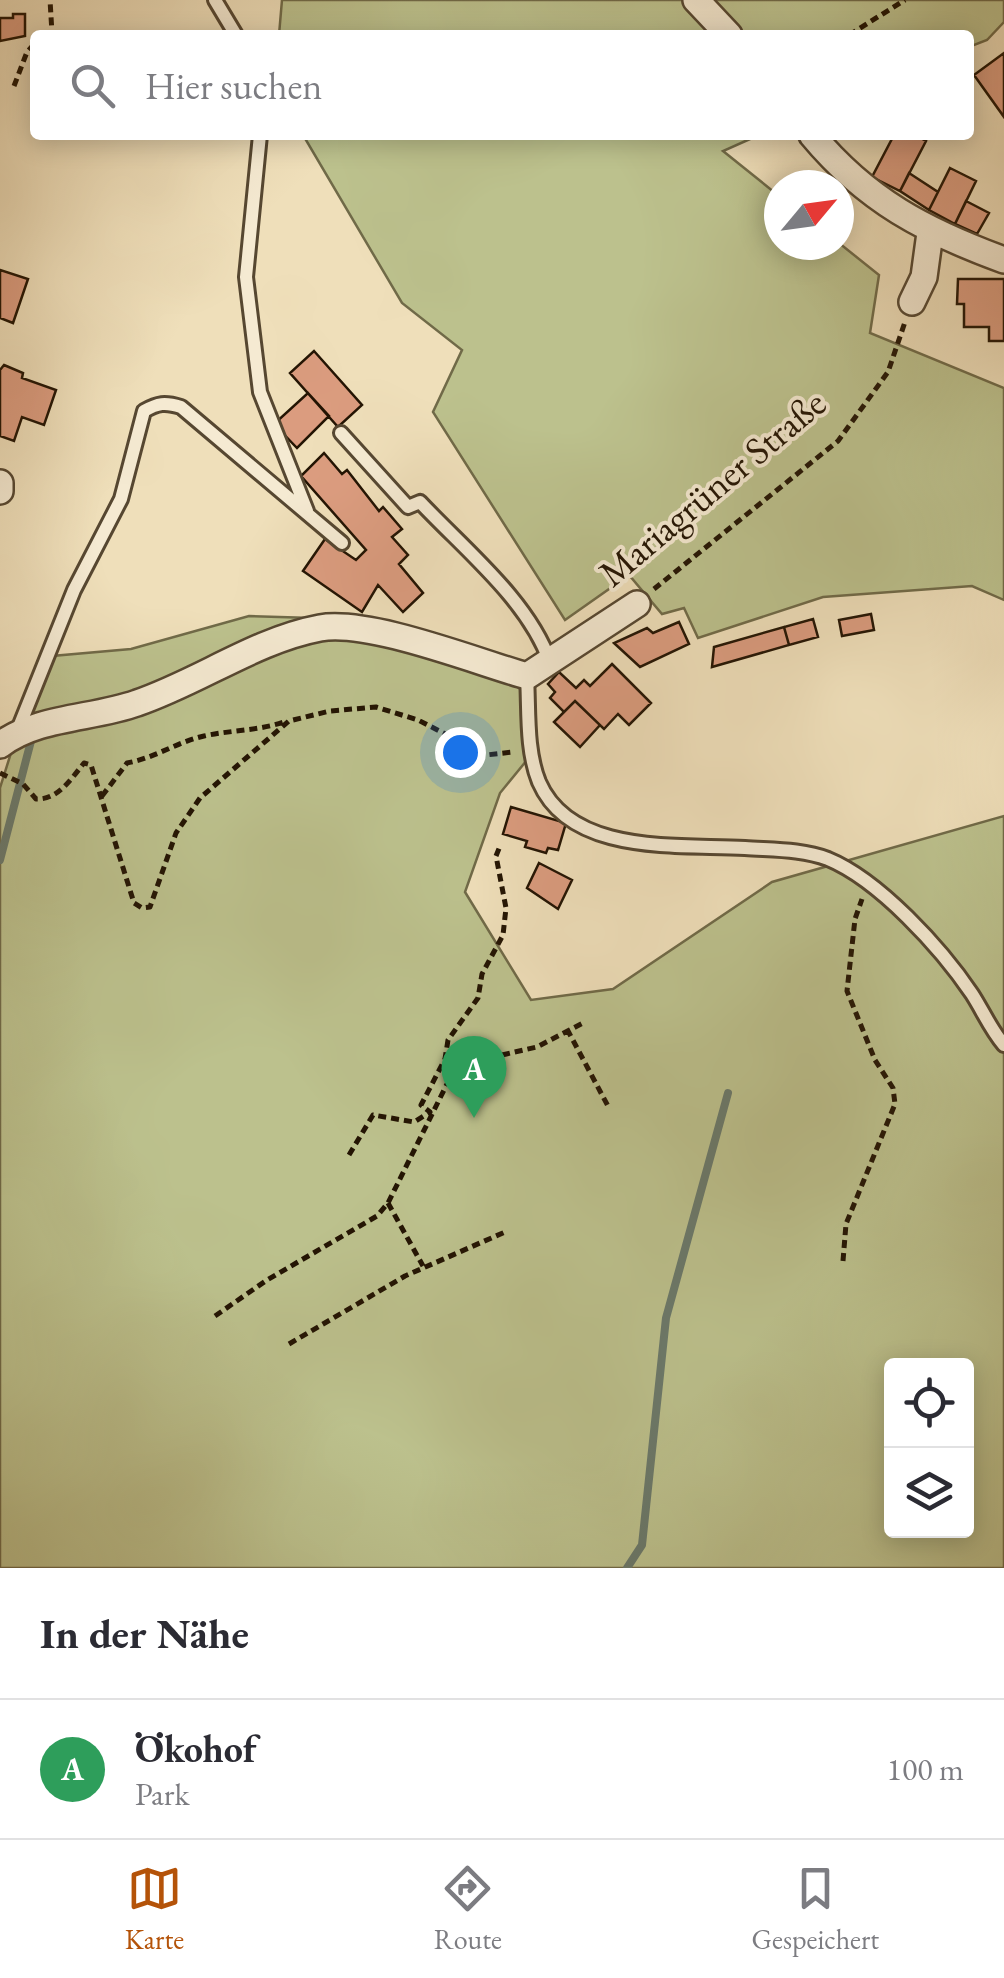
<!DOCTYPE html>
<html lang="de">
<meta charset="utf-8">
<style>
:root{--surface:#fff;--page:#f7f7f7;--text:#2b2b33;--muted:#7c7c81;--line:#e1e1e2;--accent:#b45309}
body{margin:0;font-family:"EB Garamond",serif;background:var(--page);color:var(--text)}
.controls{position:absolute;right:30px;bottom:30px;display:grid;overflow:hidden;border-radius:10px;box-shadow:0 5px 25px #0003}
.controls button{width:90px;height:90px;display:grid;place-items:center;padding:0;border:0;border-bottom:2px solid var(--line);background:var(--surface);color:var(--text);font:50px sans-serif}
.compass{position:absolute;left:764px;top:170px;width:90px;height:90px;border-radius:50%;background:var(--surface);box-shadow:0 5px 25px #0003;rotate:61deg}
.you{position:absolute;left:460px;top:752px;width:35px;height:35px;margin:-25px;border:8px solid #fff;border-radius:50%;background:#1a73e8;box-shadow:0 0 0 15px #1a73e833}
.badge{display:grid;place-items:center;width:65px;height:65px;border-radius:50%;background:var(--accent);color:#fff;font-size:32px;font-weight:700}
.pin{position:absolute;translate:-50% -82px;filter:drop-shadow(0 2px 5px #0008)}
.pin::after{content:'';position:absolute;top:52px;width:35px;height:30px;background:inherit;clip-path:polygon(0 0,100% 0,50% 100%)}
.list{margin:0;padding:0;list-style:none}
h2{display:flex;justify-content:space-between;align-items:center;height:130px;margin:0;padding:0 40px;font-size:42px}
h2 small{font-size:32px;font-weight:400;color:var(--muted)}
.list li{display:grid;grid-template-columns:65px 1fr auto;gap:30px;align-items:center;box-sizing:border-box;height:140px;padding:0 40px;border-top:2px solid var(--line)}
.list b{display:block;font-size:38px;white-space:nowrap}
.list p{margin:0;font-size:32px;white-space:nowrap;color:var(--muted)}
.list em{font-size:32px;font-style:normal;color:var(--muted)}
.icon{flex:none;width:55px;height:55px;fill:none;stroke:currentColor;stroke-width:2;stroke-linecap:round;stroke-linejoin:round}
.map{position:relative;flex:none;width:1004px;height:1568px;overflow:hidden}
.search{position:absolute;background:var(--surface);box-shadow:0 5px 25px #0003;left:30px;right:30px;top:30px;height:110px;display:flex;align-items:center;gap:25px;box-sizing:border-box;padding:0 35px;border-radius:10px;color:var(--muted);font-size:38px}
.sheet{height:270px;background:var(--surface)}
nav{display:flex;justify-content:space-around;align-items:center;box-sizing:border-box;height:140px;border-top:2px solid var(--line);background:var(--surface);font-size:28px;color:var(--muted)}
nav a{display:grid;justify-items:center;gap:5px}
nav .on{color:var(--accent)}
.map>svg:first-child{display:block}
.green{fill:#bcc18d;stroke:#706a48;stroke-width:2.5;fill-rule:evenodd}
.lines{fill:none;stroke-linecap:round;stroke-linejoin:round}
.stream{stroke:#6a796b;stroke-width:8}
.building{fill:#db9c7f;stroke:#231403;stroke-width:2.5}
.service-casing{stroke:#564731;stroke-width:18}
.minor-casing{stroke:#564731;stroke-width:30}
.path{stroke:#231403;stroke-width:5;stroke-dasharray:8 5;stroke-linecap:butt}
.service{stroke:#f5ead2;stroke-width:12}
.minor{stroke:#f5ead2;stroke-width:25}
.labels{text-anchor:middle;stroke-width:8;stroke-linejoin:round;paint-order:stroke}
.street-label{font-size:38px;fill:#231403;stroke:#f5ead2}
</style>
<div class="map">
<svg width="1004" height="1568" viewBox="0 0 1004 1568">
<rect width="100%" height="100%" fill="#efdfba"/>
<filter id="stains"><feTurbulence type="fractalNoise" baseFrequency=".002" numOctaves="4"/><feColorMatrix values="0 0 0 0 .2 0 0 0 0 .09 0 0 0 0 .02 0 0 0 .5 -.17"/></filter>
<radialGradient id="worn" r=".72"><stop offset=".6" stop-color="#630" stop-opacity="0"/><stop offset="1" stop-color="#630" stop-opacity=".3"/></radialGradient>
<path class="green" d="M282,0H1004V22L987,40L969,47V35H279Z
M303,135H759L723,151L779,196V245L839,243L879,275L870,333L1004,388V600L972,586L823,597L698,638L684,608L662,614L629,575L565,620L433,412L462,350L402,303Z
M249,616L381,620L522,682L527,760L500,793L465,892L531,1000L613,989L772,882L1004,816V1568H0V788L41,657L131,649ZM892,1366H966V1530H892Z"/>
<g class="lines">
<path class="stream" d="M0,860L31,741
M627,1568L642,1545L666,1318L728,1093"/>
</g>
<path class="building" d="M13,14H25V36L0,41V18H13Z
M1004,53V117L974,75Z
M894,135H915L926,141L900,191L872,177Z
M950,168L976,181L955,224L929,210Z
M909,173L938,192L929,210L900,191Z
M966,201L989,213L977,234L955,224Z
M0,270L28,279L13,323L0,318Z
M958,279H1004V341H989V327H964V304H957Z
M314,351L362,405L338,427L290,373Z
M4,365L23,373L22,378L56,390L44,425L22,417L14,441L0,436V370Z
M308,393L329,416L297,448L274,424Z
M324,453L342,474L347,470L379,511L383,507L402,529L392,537L408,555L399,564L423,593L403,612L378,585L362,612L303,571L325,539L356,560L366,550L301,476Z
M871,614L874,630L842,636L839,620Z
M813,619L818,637L789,645L784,627Z
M679,622L689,644L640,667L614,643L647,628L653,633Z
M784,627L789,645L712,667L714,647Z
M612,664L651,703L629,725L618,714L604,729L575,701L564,712L550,698L555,692L548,684L559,672L576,688L584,680L590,686Z
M575,701L600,725L580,747L554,722Z
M511,807L566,823L558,850L548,848L546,853L525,847L527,841L503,834Z
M539,863L572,880L558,909L527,888Z"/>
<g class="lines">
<defs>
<path id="service" d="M215,0L236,35
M260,135L246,277L260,392L307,511
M341,433L408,507L420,502C465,550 528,600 550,662
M527,676C529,711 526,750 539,782C571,856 679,844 745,848C772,850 802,849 828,859C879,880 941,948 972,994C983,1011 991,1030 1004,1045
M17,732L74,590L121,499L144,411C158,403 165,402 181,407L342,543"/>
<path id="minor" d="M696,0L729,35
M812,135C867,201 925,231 1004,260
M912,302L924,277L930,233
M0,483V491
M0,745C38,716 93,719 137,703C199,682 256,640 320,628C369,619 477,662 527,676L637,604"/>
</defs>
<use href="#service" class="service-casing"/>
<use href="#minor" class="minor-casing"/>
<path class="path" d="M47,35L52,33L50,0
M849,35L905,0
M14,86L27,52L35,43
M654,589L838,441L888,372L905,322
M0,773L23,784L36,799C58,800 71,779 84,763L91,765L134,903L142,908L150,907L176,833L200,798L289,721L330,711L376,707L418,720L486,755L513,752
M102,796L127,763C155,758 177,742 204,736C231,730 257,731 284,722
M567,1029L609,1108
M349,1155L373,1115L414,1122L430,1112L421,1105L445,1059L448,1040L478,998L482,974L503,935L506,908L496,856L500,846
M388,1203L423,1266
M843,1261L846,1224L895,1104L893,1088L875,1060L847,991L855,919L862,899
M215,1316L267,1280L377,1216L388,1203L447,1084L493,1057L537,1047L585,1022
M289,1344L405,1276L505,1232"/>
<use href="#service" class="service"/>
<use href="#minor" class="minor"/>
</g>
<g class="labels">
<g class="street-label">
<text transform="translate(712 488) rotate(-40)" y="13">Mariagrüner Straße</text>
</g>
</g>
<rect width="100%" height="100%" filter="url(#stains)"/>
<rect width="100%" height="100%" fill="url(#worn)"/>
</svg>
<div class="controls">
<button><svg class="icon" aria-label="locate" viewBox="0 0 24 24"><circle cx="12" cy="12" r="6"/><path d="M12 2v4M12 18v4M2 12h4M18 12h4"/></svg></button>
<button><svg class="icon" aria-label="layers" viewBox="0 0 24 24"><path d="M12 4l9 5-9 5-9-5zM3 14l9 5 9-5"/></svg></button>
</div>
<svg class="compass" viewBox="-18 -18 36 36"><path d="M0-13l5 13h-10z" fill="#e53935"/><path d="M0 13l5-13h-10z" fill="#7c7c81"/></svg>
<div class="you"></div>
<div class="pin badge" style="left:474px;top:1118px;background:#2e9e5b">A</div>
<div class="search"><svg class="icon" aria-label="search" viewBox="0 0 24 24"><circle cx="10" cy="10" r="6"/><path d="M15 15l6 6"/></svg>Hier suchen</div>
</div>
<section class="sheet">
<h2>In der Nähe<small></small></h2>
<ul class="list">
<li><span class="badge" style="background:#2e9e5b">A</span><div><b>Ökohof</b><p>Park</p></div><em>100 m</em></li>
</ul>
</section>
<nav>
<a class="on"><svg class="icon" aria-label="map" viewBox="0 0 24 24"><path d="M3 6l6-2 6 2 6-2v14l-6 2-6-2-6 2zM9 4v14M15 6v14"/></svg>Karte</a>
<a><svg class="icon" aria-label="directions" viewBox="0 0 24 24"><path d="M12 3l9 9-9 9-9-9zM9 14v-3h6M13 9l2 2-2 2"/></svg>Route</a>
<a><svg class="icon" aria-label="saved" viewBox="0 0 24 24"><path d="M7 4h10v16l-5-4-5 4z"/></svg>Gespeichert</a>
</nav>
